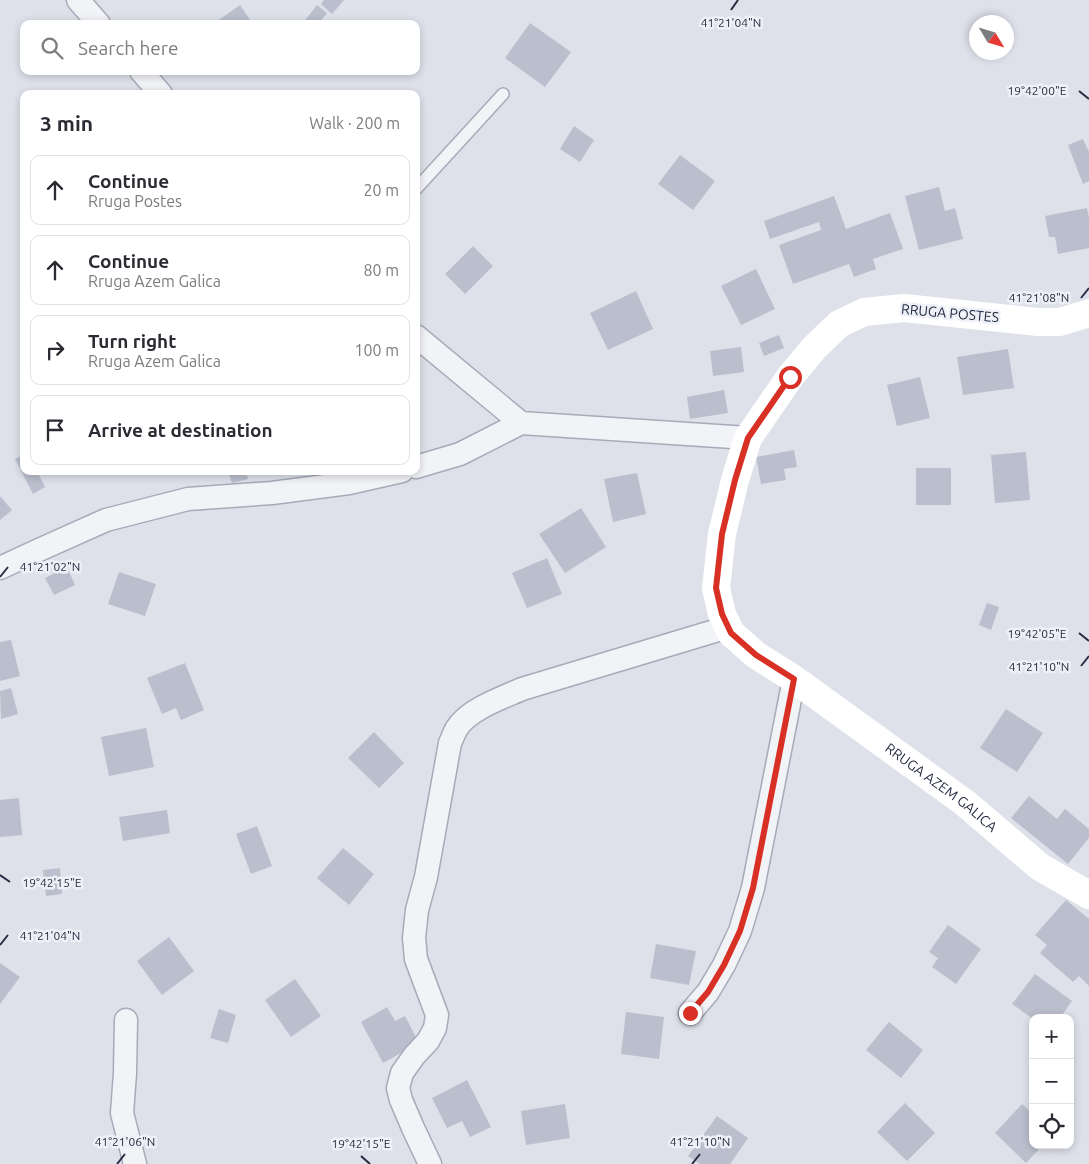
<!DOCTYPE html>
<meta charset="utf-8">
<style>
:root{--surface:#fff;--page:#f2f2f3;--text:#2b2b33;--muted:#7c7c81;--line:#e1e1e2}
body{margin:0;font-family:Ubuntu,sans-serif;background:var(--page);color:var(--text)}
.controls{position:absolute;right:15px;bottom:15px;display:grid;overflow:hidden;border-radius:10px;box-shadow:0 2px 8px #0003}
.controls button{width:45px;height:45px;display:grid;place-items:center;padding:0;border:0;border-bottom:1px solid var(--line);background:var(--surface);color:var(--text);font:25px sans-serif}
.compass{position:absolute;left:969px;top:15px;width:45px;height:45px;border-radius:50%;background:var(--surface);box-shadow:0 2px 8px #0003;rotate:128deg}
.stop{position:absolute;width:15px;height:15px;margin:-11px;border:4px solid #d93025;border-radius:50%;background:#fff}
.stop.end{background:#d93025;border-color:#fff;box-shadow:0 1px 5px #0008}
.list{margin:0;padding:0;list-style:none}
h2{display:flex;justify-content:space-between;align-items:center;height:65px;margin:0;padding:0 20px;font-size:21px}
h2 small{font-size:16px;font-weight:400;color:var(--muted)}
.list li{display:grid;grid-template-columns:32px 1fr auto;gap:15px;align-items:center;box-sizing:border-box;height:70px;margin:0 10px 10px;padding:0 10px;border:1px solid var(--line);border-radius:10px}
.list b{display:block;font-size:19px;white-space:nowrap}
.list p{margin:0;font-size:16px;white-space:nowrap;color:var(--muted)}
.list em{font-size:16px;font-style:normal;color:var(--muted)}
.icon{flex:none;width:28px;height:28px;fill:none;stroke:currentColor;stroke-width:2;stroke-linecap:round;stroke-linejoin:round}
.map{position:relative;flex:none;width:1089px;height:1164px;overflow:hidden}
.search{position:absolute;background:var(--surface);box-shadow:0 2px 8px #0003;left:20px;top:20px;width:400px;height:55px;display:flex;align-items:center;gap:12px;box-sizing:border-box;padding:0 18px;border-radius:10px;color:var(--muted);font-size:19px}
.panel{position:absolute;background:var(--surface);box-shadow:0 2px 8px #0003;left:20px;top:90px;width:400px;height:385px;border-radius:10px}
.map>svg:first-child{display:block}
.building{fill:#bbbfcd}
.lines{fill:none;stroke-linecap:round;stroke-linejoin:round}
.lane-casing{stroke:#a7aab8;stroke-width:14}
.street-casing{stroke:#a7aab8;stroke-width:25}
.lane{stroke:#f2f3f7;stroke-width:11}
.street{stroke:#f2f3f7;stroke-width:22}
.secondary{stroke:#fff;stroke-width:28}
.route{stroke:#d93025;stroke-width:6}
.ticks{fill:none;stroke:#262b42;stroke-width:2}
.labels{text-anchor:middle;stroke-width:5;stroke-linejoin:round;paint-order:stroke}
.street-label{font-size:14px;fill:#262b42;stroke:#eef0f7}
.ticks-label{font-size:12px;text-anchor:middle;fill:#262b42;stroke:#eef0f7;stroke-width:5;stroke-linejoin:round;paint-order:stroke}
</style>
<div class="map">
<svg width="1089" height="1164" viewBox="0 0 1089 1164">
<rect width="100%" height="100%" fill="#dee1ea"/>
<path class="building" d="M324,0H344L332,14L321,4Z
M240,5L253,24H213Z
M317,5L327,13L318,24H302Z
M530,23L571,52L545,87L505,58Z
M574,126L594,140L580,162L560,149Z
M1083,139L1089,152V181L1083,184L1068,145Z
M680,155L715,181L693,210L658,184Z
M939,187L945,211L955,208L963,239L919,250L905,196Z
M834,196L846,229L890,213L903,249L873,259L876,269L854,277L849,264L793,284L779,245L821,230L819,222L770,239L764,221Z
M1087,208L1089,218V248L1058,254L1055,237H1049L1045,216Z
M473,246L493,266L465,294L445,274Z
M756,269L775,309L741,325L721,286Z
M636,291L653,329L608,350L590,313Z
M779,335L784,348L764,356L759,343Z
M741,347L744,372L713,376L710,351Z
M1008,349L1014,388L963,395L957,357Z
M920,377L930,418L897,426L887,385Z
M724,390L728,413L690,419L687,397Z
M794,450L797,467L784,469L786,480L761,484L756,457Z
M1026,452L1030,500L995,503L991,455Z
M24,454V471H37L45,487L33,494L15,459Z
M916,468H951V505H916Z
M228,471H246L248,479L232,483Z
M637,473L646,514L613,522L604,479Z
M0,496L12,510L0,520Z
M581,508L606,547L565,573L539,534Z
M547,558L562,594L527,608L512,573Z
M67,567L75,585L54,595L45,578Z
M119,572L156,584L145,616L108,604Z
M987,603L999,607L991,630L979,625Z
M11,640L20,676L0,681V642Z
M185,663L204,710L181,720L176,708L162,714L147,678Z
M11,688L18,714L1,719L0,691Z
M1006,709L1043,733L1017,772L980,748Z
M146,728L154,767L109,776L101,737Z
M374,732L404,763L379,788L348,758Z
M1029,796L1057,819L1065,809L1089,829V838L1068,864L1011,818Z
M19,798L22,835L0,837V800Z
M167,810L170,833L123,841L119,817Z
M257,826L272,866L251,874L236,834Z
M343,848L374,874L349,905L317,878Z
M60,868L62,894L46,896L43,870Z
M1066,900L1089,919V986L1079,976L1073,982L1040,953L1047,945L1035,935Z
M948,925L981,949L956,984L932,967L938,958L929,952Z
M169,937L194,971L162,995L137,961Z
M656,944L696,951L689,985L650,978Z
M0,963L20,977L0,1004Z
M1035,974L1072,1001L1060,1018H1033V1019L1012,1004Z
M295,979L321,1016L291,1037L265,1000Z
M387,1007L395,1021L405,1016L419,1043L383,1063L361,1022Z
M219,1009L236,1015L228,1043L210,1038Z
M626,1012L664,1017L659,1059L621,1054Z
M889,1022L923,1050L901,1078L866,1050Z
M467,1080L491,1127L470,1137L462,1121L447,1128L432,1098Z
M905,1103L935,1133L907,1161L877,1132Z
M565,1104L570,1138L526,1145L521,1111Z
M1022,1104L1033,1114V1145H1043L1026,1163L995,1133Z
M717,1116L748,1138L730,1164H700L688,1156Z"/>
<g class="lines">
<defs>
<path id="lane" d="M416,189L503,94"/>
<path id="street" d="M78,0L99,24
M141,71L161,94
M416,336L521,423
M416,467L460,454L521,423L748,438
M0,568L39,550L106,520L188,499L272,493L349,483L402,471
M690,1013L708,992L724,965L740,931L753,888L794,679
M126,1020L125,1073L122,1113L135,1164
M430,1164L413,1128L401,1100L398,1088L402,1073L414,1056L428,1041L435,1028L437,1015L416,959L414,938L417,910L426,877L450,743C452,739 454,733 457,728C469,709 502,698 522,689L728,627"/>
</defs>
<use href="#lane" class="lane-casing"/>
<use href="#street" class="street-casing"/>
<use href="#lane" class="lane"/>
<use href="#street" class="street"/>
<path class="secondary" id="s1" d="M1089,313L1060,322H1038L904,308L864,312L839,324L814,348L790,377L748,438L735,480L722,534L716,588L722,614L731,633L756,655L794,679L965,803L1040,867L1089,895"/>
</g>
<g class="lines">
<path class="route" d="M690,1013L708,992L724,965L740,931L753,888L794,679L756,655L731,633L722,614L716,588L722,534L735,480L748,438L790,377"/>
</g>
<path class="ticks" d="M731,10L738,0M1079,91L1089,99M1081,298L1089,288M0,577L8,567M1079,633L1089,641M1081,666L1089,656M0,875L10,882M0,945L8,935M361,1156L370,1164M117,1164L125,1154M692,1164L700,1154"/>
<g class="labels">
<g class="street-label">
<text transform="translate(950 313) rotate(5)" y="5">RRUGA POSTES</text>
<text dy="5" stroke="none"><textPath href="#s1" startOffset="864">RRUGA AZEM GALICA</textPath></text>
</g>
</g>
<g class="ticks-label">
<text x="731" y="27">41°21'04"N</text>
<text x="1037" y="95">19°42'00"E</text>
<text x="1039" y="302">41°21'08"N</text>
<text x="50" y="571">41°21'02"N</text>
<text x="1037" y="638">19°42'05"E</text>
<text x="1039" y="671">41°21'10"N</text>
<text x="52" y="887">19°42'15"E</text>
<text x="50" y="940">41°21'04"N</text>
<text x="125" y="1146">41°21'06"N</text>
<text x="700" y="1146">41°21'10"N</text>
<text x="361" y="1148">19°42'15"E</text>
</g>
</svg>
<div class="controls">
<button>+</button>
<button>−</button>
<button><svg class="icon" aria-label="locate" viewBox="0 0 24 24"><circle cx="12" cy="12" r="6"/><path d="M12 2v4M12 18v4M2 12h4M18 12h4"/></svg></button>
</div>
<svg class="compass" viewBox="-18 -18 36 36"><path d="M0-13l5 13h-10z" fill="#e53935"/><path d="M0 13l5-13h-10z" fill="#7c7c81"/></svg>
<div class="stop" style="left:790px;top:377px"></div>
<div class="stop end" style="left:690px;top:1013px"></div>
<div class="search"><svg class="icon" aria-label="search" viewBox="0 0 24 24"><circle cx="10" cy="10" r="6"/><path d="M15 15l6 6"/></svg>Search here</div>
<section class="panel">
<h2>3 min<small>Walk · 200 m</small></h2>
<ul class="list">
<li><svg class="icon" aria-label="ahead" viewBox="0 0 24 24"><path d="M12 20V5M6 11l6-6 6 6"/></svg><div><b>Continue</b><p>Rruga Postes</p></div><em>20 m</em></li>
<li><svg class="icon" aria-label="ahead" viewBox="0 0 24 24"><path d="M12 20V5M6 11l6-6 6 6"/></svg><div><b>Continue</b><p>Rruga Azem Galica</p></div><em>80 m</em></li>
<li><svg class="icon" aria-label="right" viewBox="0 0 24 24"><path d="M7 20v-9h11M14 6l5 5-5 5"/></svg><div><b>Turn right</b><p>Rruga Azem Galica</p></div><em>100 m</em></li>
<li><svg class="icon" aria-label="arrive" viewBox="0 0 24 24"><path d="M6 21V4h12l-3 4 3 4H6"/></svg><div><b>Arrive at destination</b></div></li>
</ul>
</section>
</div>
